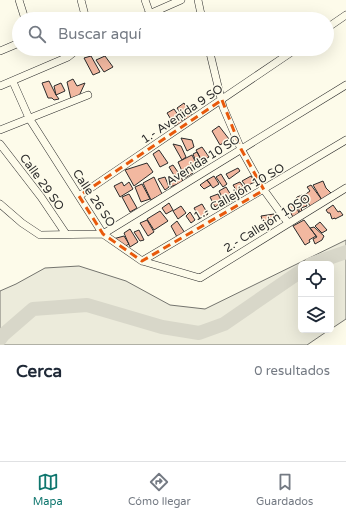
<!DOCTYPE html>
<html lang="es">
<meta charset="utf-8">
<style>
:root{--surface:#fff;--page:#f6f6f7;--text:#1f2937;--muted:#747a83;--line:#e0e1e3;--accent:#0f766e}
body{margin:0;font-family:"Varela Round",sans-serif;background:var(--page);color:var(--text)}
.controls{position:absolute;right:12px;bottom:12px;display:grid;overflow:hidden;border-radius:6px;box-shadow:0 4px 16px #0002}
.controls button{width:36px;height:36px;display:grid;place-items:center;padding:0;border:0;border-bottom:1px solid var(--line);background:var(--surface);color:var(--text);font:20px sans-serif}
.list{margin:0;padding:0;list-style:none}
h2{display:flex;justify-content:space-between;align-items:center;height:52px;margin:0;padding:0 16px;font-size:17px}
h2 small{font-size:13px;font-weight:400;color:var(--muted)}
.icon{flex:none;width:22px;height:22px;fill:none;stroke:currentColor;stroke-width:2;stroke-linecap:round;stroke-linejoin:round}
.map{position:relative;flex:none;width:346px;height:345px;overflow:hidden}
.search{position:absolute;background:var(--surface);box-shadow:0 4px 16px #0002;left:12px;right:12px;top:12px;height:44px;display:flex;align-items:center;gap:10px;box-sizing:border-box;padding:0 14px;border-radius:22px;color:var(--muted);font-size:15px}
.sheet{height:116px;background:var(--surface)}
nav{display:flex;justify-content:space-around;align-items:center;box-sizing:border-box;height:56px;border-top:1px solid var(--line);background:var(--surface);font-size:11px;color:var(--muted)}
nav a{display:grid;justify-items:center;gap:2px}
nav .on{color:var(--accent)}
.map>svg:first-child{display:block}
.green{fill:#ecebdb;stroke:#74746e}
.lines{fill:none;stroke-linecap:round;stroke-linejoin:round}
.river{stroke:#d8d7c9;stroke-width:14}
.building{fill:#f2b8a0;stroke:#2b2b2b}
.minor-casing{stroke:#2b2b2b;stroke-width:8}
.minor{stroke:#fdfbea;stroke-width:7}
.marked{fill:none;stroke:#e8590c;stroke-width:3;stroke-dasharray:8 5;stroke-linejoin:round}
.labels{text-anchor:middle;stroke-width:3;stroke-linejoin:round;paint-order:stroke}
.street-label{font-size:12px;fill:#2b2b2b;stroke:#fdfbea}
</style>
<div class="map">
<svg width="346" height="345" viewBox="0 0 346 345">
<rect width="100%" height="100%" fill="#fdfbea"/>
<path class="green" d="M346,240V319L331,329V264H301V330H329L307,345H0V291L16,284L45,268L79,266L126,281L170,305L205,309Z"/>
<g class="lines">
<path class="river" d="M311,264L346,252
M0,339L3,335L33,309L87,305L162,327L199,333L224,324L301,271"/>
</g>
<path class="building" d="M91,56L100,72L93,75L84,58Z
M105,56L113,67L104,72L96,60Z
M73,79L77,86L85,83L79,96L71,99L67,82Z
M49,81L56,95L59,99L54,100L52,98H48L42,83Z
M61,83L65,91L56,95L54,86Z
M184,103L192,116L185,120L177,108Z
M174,109L183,122L175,126L167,113Z
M219,126L229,139L220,145L212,131Z
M181,138L192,140L194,147L187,151Z
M173,144L181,146L186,157L182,160Z
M202,147L209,157L202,161L196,150Z
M159,150L168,163L160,167L153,154Z
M197,152L204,165L198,167L193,154Z
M192,155L198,167L192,169L193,173L185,178L178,162Z
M147,163L153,172L134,186L125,170Z
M173,165L180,175L175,177L169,167Z
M238,168L240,171L229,179L226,174Z
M221,174L227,184L223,187L216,177Z
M181,176L183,182L170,187L168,181Z
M214,176L219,184L213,188L207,180Z
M251,176L255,182L246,186L242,181Z
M154,177L162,194L151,200L143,183Z
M165,177L169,187L165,190L158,179Z
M207,180L211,185L204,189L200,185Z
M323,181L326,188L331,193L322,200L313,185Z
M122,182L124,186L129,182L133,189L120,197L114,186Z
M240,182L245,189L239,195L233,185Z
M142,184L150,199L141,202L135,187Z
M311,185L322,200L311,207L303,196L310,191L307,187Z
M226,187L234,200L226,205L219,191Z
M129,194L137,208L130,212L122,197Z
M218,194L222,202L215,207L210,197Z
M302,195L304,201H305L307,206L301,208L302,211L300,212L294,201L297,197Z
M169,203L173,210L166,214L162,208Z
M202,204L208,214L200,219L194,208Z
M293,205L294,209L297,208L299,213L297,215L293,217L287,206Z
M333,205L338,212L340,211L343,215L335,219V218L332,219L330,213H328L326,210Z
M181,206L186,213L178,219L173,211Z
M160,211L168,221L154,230L147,219Z
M190,212L195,220L191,223L186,216Z
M274,214L275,221L267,224L263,222L261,216Z
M147,220L154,232L148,236L140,223Z
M304,220L316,236L309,240L310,242L305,245L293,226Z
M177,221L185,233L177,237L171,226Z
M320,222L327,230L322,233L315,226Z
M314,227L324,236L322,240L315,244L313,239L317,237L310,228Z
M130,229L138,242L130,247L124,233Z
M139,230L144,240L140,241L134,232Z
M124,236L129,244L122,248L113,239Z"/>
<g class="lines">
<defs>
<path id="minor" d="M19,0L25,19
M81,0L86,19
M145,0L150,14
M198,0L202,19
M138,19L181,0
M327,28L346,15
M209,49L223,107L241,149L264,190L288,223
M0,51L19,43
M13,82L29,118L103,234L142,261L200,278L346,188
M0,86L68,57L78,49
M0,130L88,95
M0,144L41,197L66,234
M79,196L296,49
M0,204L22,223L40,235L103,234L346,85
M142,261L346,140"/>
</defs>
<use href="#minor" class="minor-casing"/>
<use href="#minor" class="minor"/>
</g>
<path class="marked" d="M222,100L241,149L264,190L142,261L103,234L79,196Z"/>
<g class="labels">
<g class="street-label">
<text transform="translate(182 114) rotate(-34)" y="4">1.- Avenida 9 SO</text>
<text transform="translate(203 160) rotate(-32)" y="4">Avenida 10 SO</text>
<text transform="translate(42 182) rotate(54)" y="4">Calle 29 SO</text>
<text transform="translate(239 192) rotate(-30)" y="4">1.- Callejón 10 SO</text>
<text transform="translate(94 198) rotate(56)" y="4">Calle 26 SO</text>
<text transform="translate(267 223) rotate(-32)" y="4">2.- Callejón 10SO</text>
</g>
</g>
</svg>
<div class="controls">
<button><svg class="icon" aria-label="locate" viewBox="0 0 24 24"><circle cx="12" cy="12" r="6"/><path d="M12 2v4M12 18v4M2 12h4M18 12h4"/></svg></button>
<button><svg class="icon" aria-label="layers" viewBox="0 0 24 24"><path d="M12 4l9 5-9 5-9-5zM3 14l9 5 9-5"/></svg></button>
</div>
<div class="search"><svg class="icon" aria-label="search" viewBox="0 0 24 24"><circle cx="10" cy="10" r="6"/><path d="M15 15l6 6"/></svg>Buscar aquí</div>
</div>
<section class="sheet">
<h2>Cerca<small>0 resultados</small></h2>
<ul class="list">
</ul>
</section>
<nav>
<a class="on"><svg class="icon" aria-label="map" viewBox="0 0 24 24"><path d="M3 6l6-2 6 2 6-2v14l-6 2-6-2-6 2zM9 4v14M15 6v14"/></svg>Mapa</a>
<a><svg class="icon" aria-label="directions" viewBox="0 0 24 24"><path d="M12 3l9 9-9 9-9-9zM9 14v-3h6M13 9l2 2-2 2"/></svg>Cómo llegar</a>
<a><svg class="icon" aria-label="saved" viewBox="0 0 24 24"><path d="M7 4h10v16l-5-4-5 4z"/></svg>Guardados</a>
</nav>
